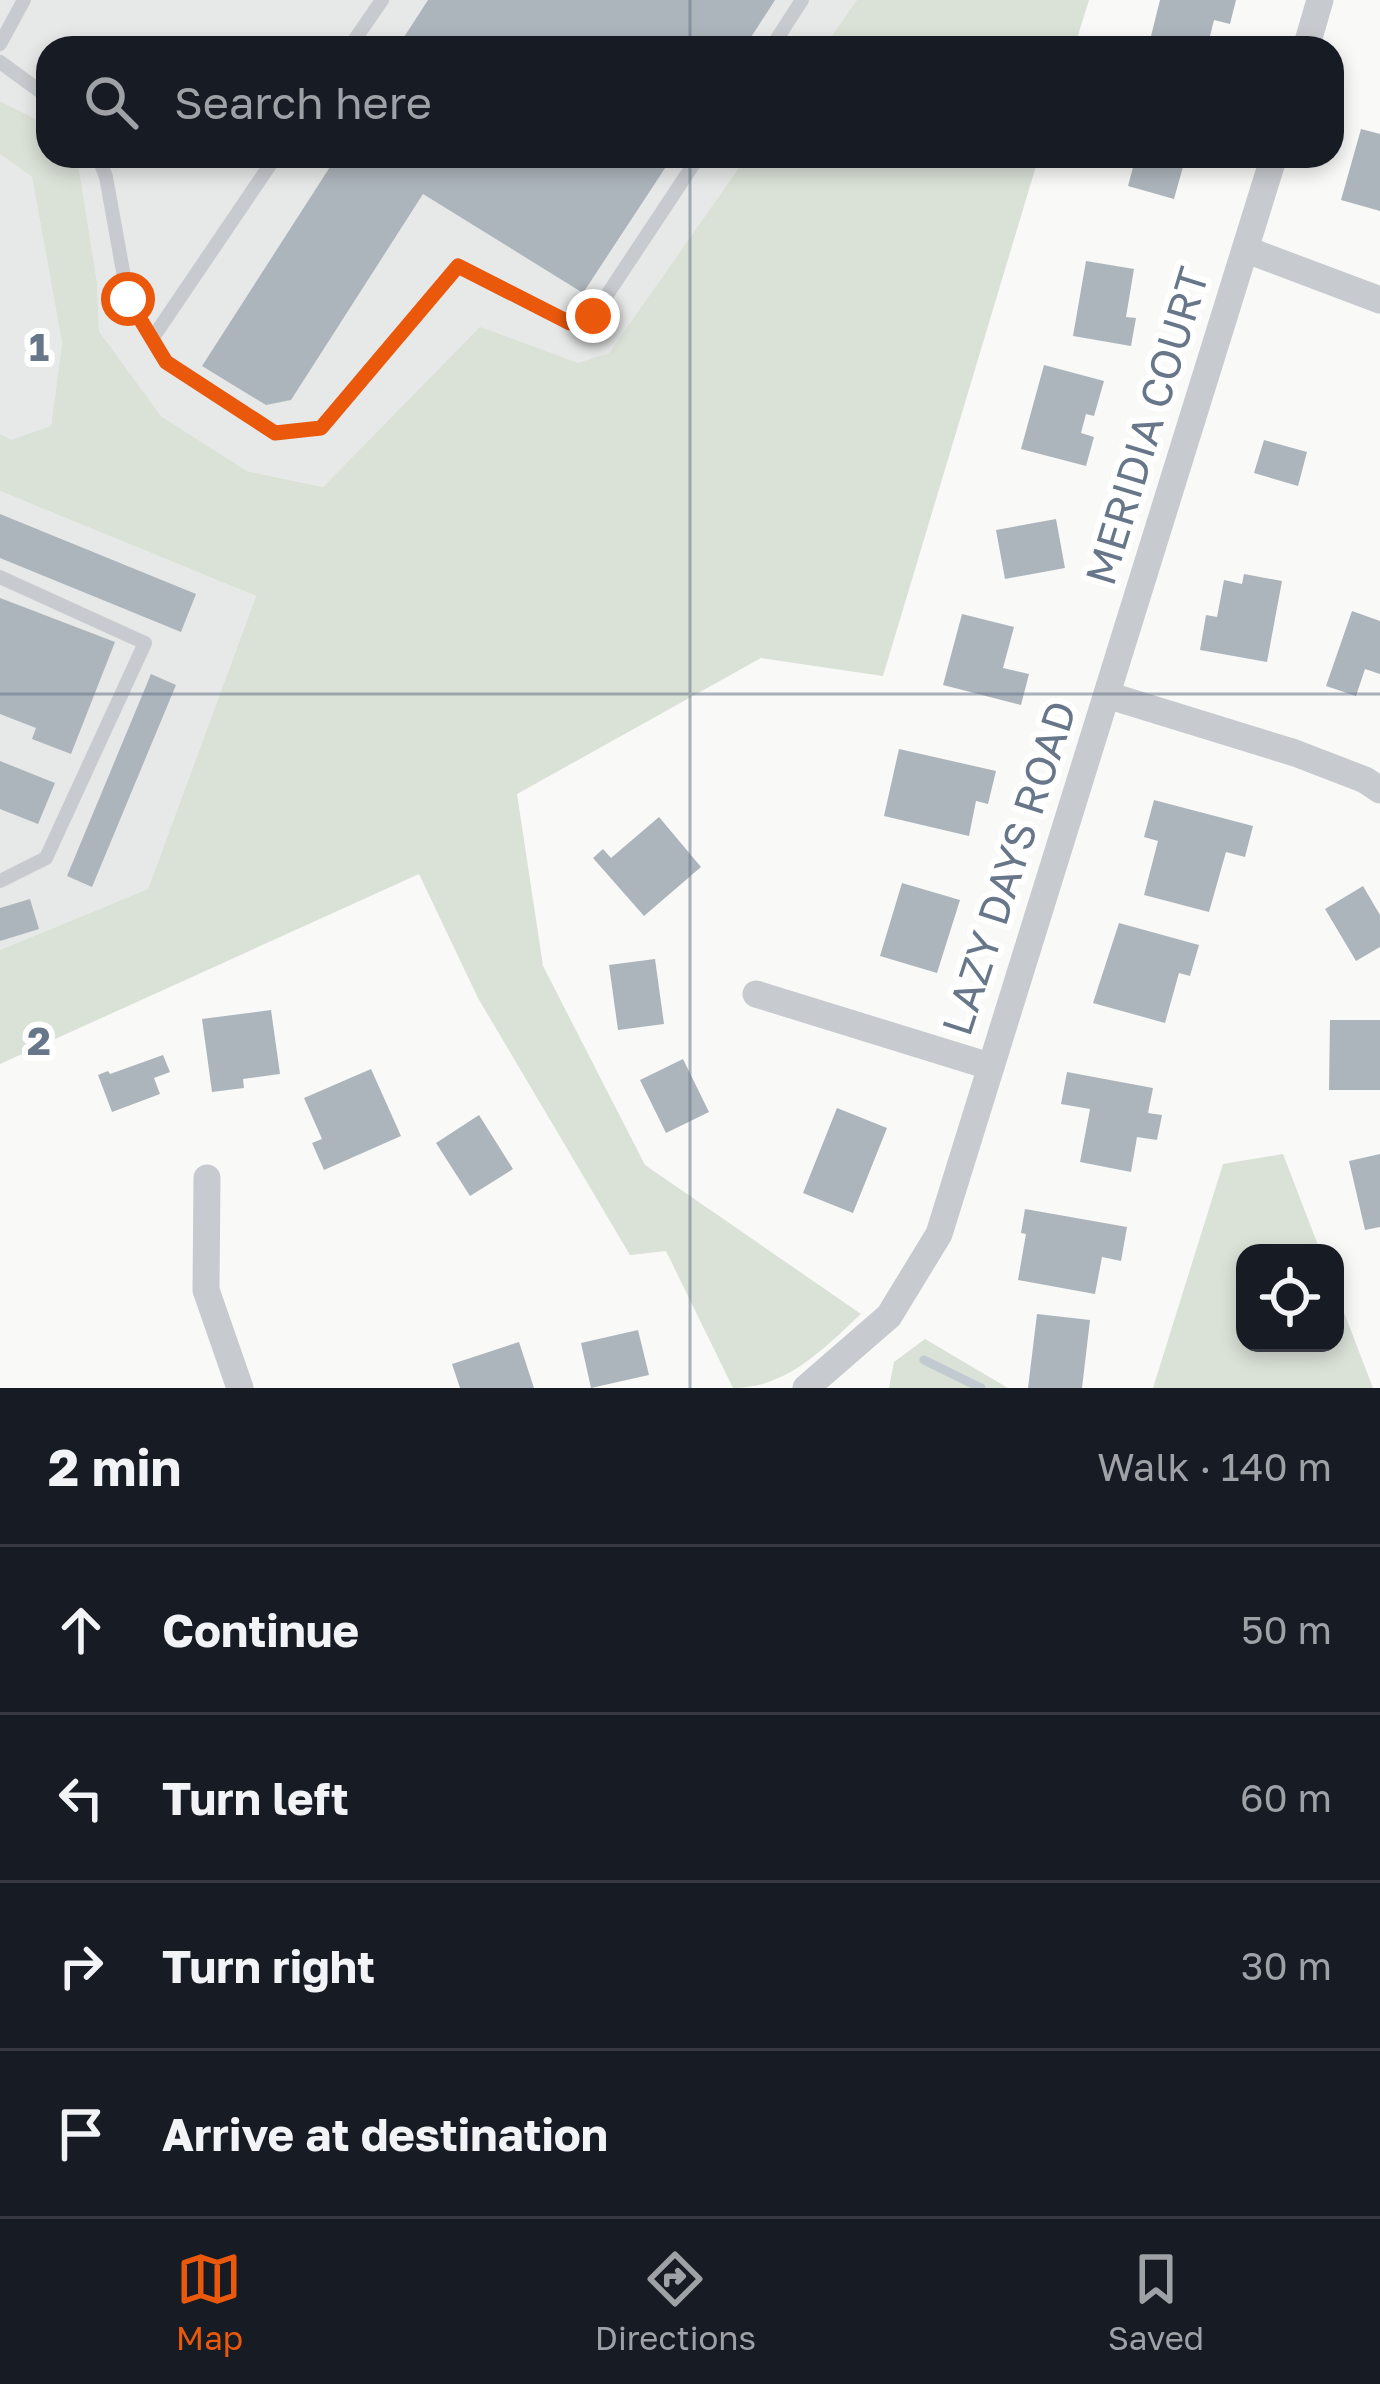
<!DOCTYPE html>
<meta charset="utf-8">
<style>
:root{--surface:#171b24;--page:#242831;--text:#f1f3f6;--muted:#9ea1a6;--line:#363941;--accent:#ea580c}
body{margin:0;font-family:"Golos Text",sans-serif;background:var(--page);color:var(--text)}
.controls{position:absolute;right:36px;bottom:36px;display:grid;overflow:hidden;border-radius:24px;box-shadow:0 6px 18px #0003}
.controls button{width:108px;height:108px;display:grid;place-items:center;padding:0;border:0;border-bottom:3px solid var(--line);background:var(--surface);color:var(--text);font:60px sans-serif}
.stop{position:absolute;width:36px;height:36px;margin:-27px;border:9px solid #ea580c;border-radius:50%;background:#fff}
.stop.end{background:#ea580c;border-color:#fff;box-shadow:0 3px 12px #0008}
.list{margin:0;padding:0;list-style:none}
h2{display:flex;justify-content:space-between;align-items:center;height:156px;margin:0;padding:0 48px;font-size:51px}
h2 small{font-size:39px;font-weight:400;color:var(--muted)}
.list li{display:grid;grid-template-columns:78px 1fr auto;gap:36px;align-items:center;box-sizing:border-box;height:168px;padding:0 48px;border-top:3px solid var(--line)}
.list b{display:block;font-size:45px;white-space:nowrap}
.list em{font-size:39px;font-style:normal;color:var(--muted)}
.icon{flex:none;width:66px;height:66px;fill:none;stroke:currentColor;stroke-width:2;stroke-linecap:round;stroke-linejoin:round}
.map{position:relative;flex:none;width:1380px;height:1388px;overflow:hidden}
.search{position:absolute;background:var(--surface);box-shadow:0 6px 18px #0003;left:36px;right:36px;top:36px;height:132px;display:flex;align-items:center;gap:30px;box-sizing:border-box;padding:0 42px;border-radius:36px;color:var(--muted);font-size:45px}
.sheet{height:828px;background:var(--surface)}
nav{display:flex;justify-content:space-around;align-items:center;box-sizing:border-box;height:168px;border-top:3px solid var(--line);background:var(--surface);font-size:33px;color:var(--muted)}
nav a{display:grid;justify-items:center;gap:6px}
nav .on{color:var(--accent)}
.map>svg:first-child{display:block}
.built{fill:#e7e8e8}
.green{fill:#dae1d7}
.lines{fill:none;stroke-linecap:round;stroke-linejoin:round}
.stream{stroke:#c1cad0;stroke-width:9}
.building{fill:#adb5bc}
.service{stroke:#c7cace;stroke-width:14}
.minor{stroke:#c7cace;stroke-width:27}
.route{stroke:#ea580c;stroke-width:15}
.grid{fill:none;stroke:#677789;stroke-width:3;stroke-opacity:0.55}
.labels{text-anchor:middle;stroke-width:12;stroke-linejoin:round;paint-order:stroke}
.street-label{font-size:42px;fill:#677789;stroke:#fff}
.grid-label{font-size:39px;text-anchor:middle;font-weight:bold;fill:#677789;stroke:#fff;stroke-width:12;stroke-linejoin:round;paint-order:stroke}
</style>
<div class="map">
<svg width="1380" height="1388" viewBox="0 0 1380 1388">
<rect width="100%" height="100%" fill="#f9f9f7"/>
<path class="built" d="M0,0H857L823,48H48V132L36,119L0,101Z
M0,154L32,177L62,343L51,426L11,441L0,434Z
M71,156H747L609,353L578,364L480,328L323,487L247,471L161,416L99,331L97,282L78,163Z
M0,491L256,596L148,889L0,950Z"/>
<path class="green" d="M857,0H1089L1074,48H823Z
M0,101L36,119L48,132V156H71L78,163L97,282L99,331L161,416L247,471L323,487L480,327L578,363L609,353L747,156H1039L883,676L761,658L517,794L543,966L645,1165L861,1314C823,1349 787,1388 733,1388L666,1251L630,1255L478,998L419,874L0,1064V950L148,889L256,596L0,491V434L11,440L51,426L62,343L32,177L0,154Z
M1283,1154L1321,1253H1245V1343H1335V1289L1373,1388H1153L1223,1164Z
M925,1339L1008,1388H889L894,1362Z"/>
<g class="lines">
<path class="stream" d="M924,1360L981,1388"/>
</g>
<path class="building" d="M428,0H775L744,48H397Z
M1160,0H1236L1230,24L1214,20L1207,48H1148Z
M1361,129L1380,134V211L1341,200Z
M337,156H673L583,293L423,194L291,400L266,405L202,366Z
M1136,156H1186L1174,199L1128,186Z
M1086,261L1134,269L1126,317L1136,318L1131,346L1073,336Z
M1044,365L1104,381L1094,416L1086,414L1081,433L1094,437L1086,466L1021,449Z
M1264,440L1307,452L1298,486L1254,473Z
M0,514L196,594L181,632L0,558Z
M1056,519L1065,568L1005,579L996,530Z
M1244,574L1282,581L1267,662L1200,650L1206,615L1217,617L1224,580L1242,584Z
M0,598L115,642L71,754L32,739L36,728L0,714Z
M1352,611L1380,621V674L1365,669L1356,696L1326,686Z
M962,614L1014,627L1003,668L1029,674L1021,705L943,685Z
M151,674L176,685L92,887L67,876Z
M899,749L996,771L988,804L976,801L969,836L884,816Z
M0,761L55,783L38,824L0,809Z
M1154,800L1253,826L1245,857L1226,852L1209,912L1144,895L1158,841L1144,837Z
M659,817L701,867L644,916L593,858L603,849L611,858Z
M902,883L960,900L937,973L880,956Z
M1363,886L1380,915V947L1356,961L1325,909Z
M30,899L39,929L0,941V908Z
M1119,923L1199,945L1190,976L1179,973L1165,1023L1093,1003Z
M655,959L664,1024L618,1030L609,965Z
M271,1010L280,1074L243,1079L244,1088L212,1092L202,1019Z
M1330,1020H1380V1090H1329Z
M163,1055L170,1072L154,1078L160,1094L112,1112L98,1075L108,1071L110,1074Z
M683,1059L709,1112L666,1133L640,1080Z
M371,1069L401,1136L324,1170L312,1143L322,1139L304,1098Z
M1067,1072L1153,1088L1148,1113L1162,1115L1157,1140L1137,1137L1131,1172L1080,1162L1090,1109L1061,1104Z
M837,1108L887,1128L853,1213L803,1193Z
M479,1115L513,1169L470,1196L436,1143Z
M1380,1154V1227L1365,1230L1349,1161Z
M1025,1209L1127,1227L1121,1261L1102,1257L1095,1294L1018,1280L1026,1234L1021,1233Z
M1037,1314L1090,1320L1082,1388H1028Z
M638,1330L649,1375L591,1388L581,1343Z
M519,1342L534,1388H460L452,1364Z"/>
<g class="lines">
<path class="service" d="M0,44L24,0
M349,48L382,0
M771,48L802,0
M0,62L48,97
M98,156L106,177L128,299L166,362L275,433L321,428L458,266L570,323L593,316L699,156
M152,339L276,156
M0,577L145,643L46,858L0,881"/>
<path class="minor" d="M1306,48L1320,0
M1247,250L1380,300
M1107,695L1295,753L1365,780L1380,790
M756,994L989,1066
M207,1178L206,1290L240,1388
M806,1388L889,1316L939,1234L1274,156"/>
</g>
<g class="lines">
<path class="route" d="M128,299L166,362L275,433L321,428L458,266L570,323L593,316"/>
</g>
<path class="grid" d="M690,0V48M690,156V1388M0,694H1380"/>
<g class="labels">
<g class="street-label">
<text transform="translate(1147 426) rotate(-73)" y="15">MERIDIA COURT</text>
<text transform="translate(1009 868) rotate(-72)" y="15">LAZY DAYS ROAD</text>
</g>
</g>
<g class="grid-label">
<text x="39" y="361">1</text>
<text x="39" y="1055">2</text>
</g>
</svg>
<div class="controls">
<button><svg class="icon" aria-label="locate" viewBox="0 0 24 24"><circle cx="12" cy="12" r="6"/><path d="M12 2v4M12 18v4M2 12h4M18 12h4"/></svg></button>
</div>
<div class="stop" style="left:128px;top:299px"></div>
<div class="stop end" style="left:593px;top:316px"></div>
<div class="search"><svg class="icon" aria-label="search" viewBox="0 0 24 24"><circle cx="10" cy="10" r="6"/><path d="M15 15l6 6"/></svg>Search here</div>
</div>
<section class="sheet">
<h2>2 min<small>Walk · 140 m</small></h2>
<ul class="list">
<li><svg class="icon" aria-label="ahead" viewBox="0 0 24 24"><path d="M12 20V5M6 11l6-6 6 6"/></svg><div><b>Continue</b></div><em>50 m</em></li>
<li><svg class="icon" aria-label="left" viewBox="0 0 24 24"><path d="M17 20v-9H6M10 6l-5 5 5 5"/></svg><div><b>Turn left</b></div><em>60 m</em></li>
<li><svg class="icon" aria-label="right" viewBox="0 0 24 24"><path d="M7 20v-9h11M14 6l5 5-5 5"/></svg><div><b>Turn right</b></div><em>30 m</em></li>
<li><svg class="icon" aria-label="arrive" viewBox="0 0 24 24"><path d="M6 21V4h12l-3 4 3 4H6"/></svg><div><b>Arrive at destination</b></div></li>
</ul>
</section>
<nav>
<a class="on"><svg class="icon" aria-label="map" viewBox="0 0 24 24"><path d="M3 6l6-2 6 2 6-2v14l-6 2-6-2-6 2zM9 4v14M15 6v14"/></svg>Map</a>
<a><svg class="icon" aria-label="directions" viewBox="0 0 24 24"><path d="M12 3l9 9-9 9-9-9zM9 14v-3h6M13 9l2 2-2 2"/></svg>Directions</a>
<a><svg class="icon" aria-label="saved" viewBox="0 0 24 24"><path d="M7 4h10v16l-5-4-5 4z"/></svg>Saved</a>
</nav>
